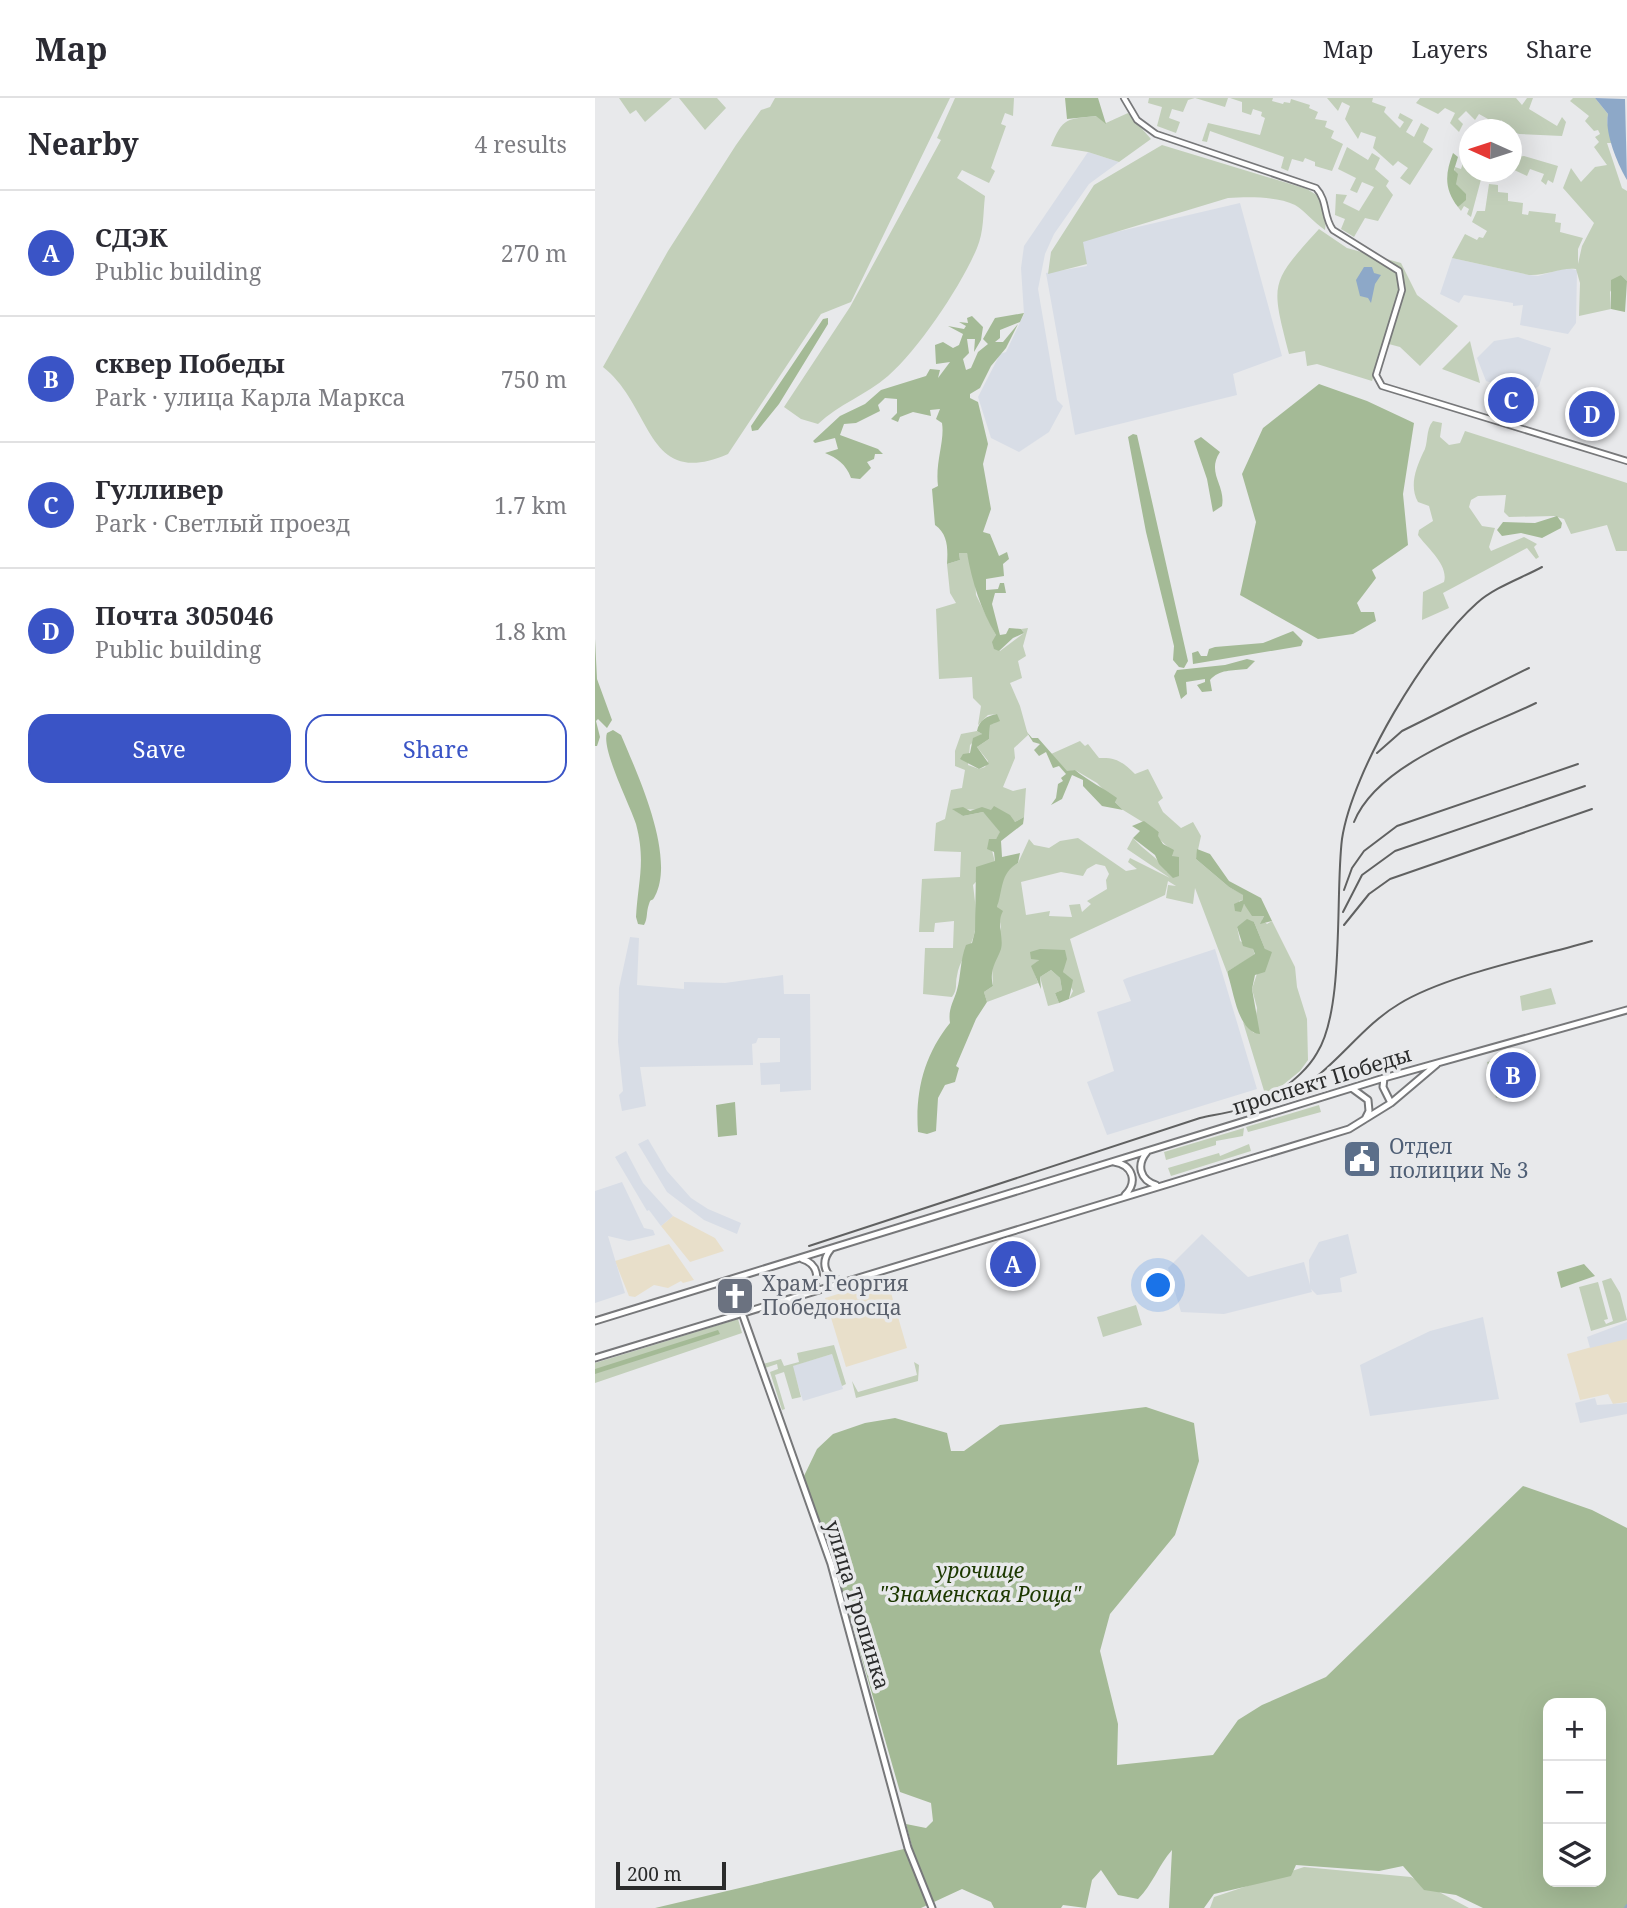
<!DOCTYPE html>
<meta charset="utf-8">
<style>
:root{--surface:#fff;--page:#f7f7f7;--text:#2b2b33;--muted:#7c7c81;--line:#e1e1e2;--accent:#3a54c6}
body{margin:0;font-family:"Noto Serif",serif;background:var(--page);color:var(--text)}
.controls{position:absolute;right:21px;bottom:21px;display:grid;overflow:hidden;border-radius:14px;box-shadow:0 7px 28px #0002}
.controls button{width:63px;height:63px;display:grid;place-items:center;padding:0;border:0;border-bottom:2px solid var(--line);background:var(--surface);color:var(--text);font:35px sans-serif}
.compass{position:absolute;left:864px;top:21px;width:63px;height:63px;border-radius:50%;background:var(--surface);box-shadow:0 7px 28px #0002;rotate:273deg}
.scale{position:absolute;left:21px;bottom:18px;width:110px;box-sizing:border-box;padding-left:7px;border:4px solid #2b2c2c;border-top:0;font-size:19px;line-height:24px;white-space:nowrap;color:#2b2c2c;-webkit-text-stroke:5px #e8e9eb;paint-order:stroke}
.you{position:absolute;left:564px;top:1188px;width:24px;height:24px;margin:-18px;border:5px solid #fff;border-radius:50%;background:#1a73e8;box-shadow:0 0 0 10px #1a73e833}
.badge{display:grid;place-items:center;width:46px;height:46px;border-radius:50%;background:var(--accent);color:#fff;font-size:23px;font-weight:700}
.pin{position:absolute;translate:-50% -50%;border:4px solid #fff;box-shadow:0 2px 7px #0006}
.list{margin:0;padding:0;list-style:none}
h2{display:flex;justify-content:space-between;align-items:center;height:91px;margin:0;padding:0 28px;font-size:30px}
h2 small{font-size:23px;font-weight:400;color:var(--muted)}
.list li{display:grid;grid-template-columns:46px 1fr auto;gap:21px;align-items:center;box-sizing:border-box;height:126px;padding:0 28px;border-top:2px solid var(--line)}
.list b{display:block;font-size:26px;white-space:nowrap}
.list p{margin:0;font-size:23px;white-space:nowrap;color:var(--muted)}
.list em{font-size:23px;font-style:normal;color:var(--muted)}
.actions{display:flex;gap:14px;padding:21px 28px}
.actions a{flex:1;padding:16px 0;border:2px solid var(--accent);border-radius:21px;text-align:center;font-size:24px;color:var(--accent)}
.actions .main{background:var(--accent);color:#fff}
.icon{flex:none;width:38px;height:38px;fill:none;stroke:currentColor;stroke-width:2;stroke-linecap:round;stroke-linejoin:round}
.map{position:relative;flex:none;width:1032px;height:1810px;overflow:hidden}
header{display:flex;align-items:center;gap:42px;box-sizing:border-box;height:98px;padding:0 35px;background:var(--surface);border-bottom:2px solid var(--line)}
header strong{font-size:33px}
nav{display:flex;gap:38px;margin-inline-start:auto;font-size:24px}
main{display:flex}
aside{flex:1;background:var(--surface)}
.map>svg:first-child{display:block}
.commercial{fill:#e8dfca}
.built{fill:#d8dde6}
.green{fill:#c2cfb9;fill-rule:evenodd}
.forest{fill:#a4ba96;fill-rule:evenodd}
.water{fill:#8da8c8}
.lines{fill:none;stroke-linecap:round;stroke-linejoin:round}
.stream{stroke:#8da8c8;stroke-width:2}
.minor-casing{stroke:#77787a;stroke-width:8}
.major-casing{stroke:#77787a;stroke-width:9}
.minor{stroke:#fff;stroke-width:4.5}
.major{stroke:#fff;stroke-width:5}
.rail{stroke:#606161;stroke-width:2}
.labels{text-anchor:middle;stroke-width:7;stroke-linejoin:round;paint-order:stroke}
.street-label{font-size:21px;fill:#2b2c2c;stroke:#e8e9eb}
.service-label{font-size:21px;fill:#4e5e75;stroke:#e8e9eb;text-anchor:start}
.worship-label{font-size:21px;fill:#5b616d;stroke:#e8e9eb;text-anchor:start}
.park-label{font-size:21px;font-style:italic;fill:#1c3800;stroke:#e8e9eb}
</style>
<header>
<strong>Map</strong>
<nav><a>Map</a><a>Layers</a><a>Share</a></nav>
</header>
<main>
<aside>
<h2>Nearby<small>4 results</small></h2>
<ul class="list">
<li><span class="badge">A</span><div><b>СДЭК</b><p>Public building</p></div><em>270 m</em></li>
<li><span class="badge">B</span><div><b>сквер Победы</b><p>Park · улица Карла Маркса</p></div><em>750 m</em></li>
<li><span class="badge">C</span><div><b>Гулливер</b><p>Park · Светлый проезд</p></div><em>1.7 km</em></li>
<li><span class="badge">D</span><div><b>Почта 305046</b><p>Public building</p></div><em>1.8 km</em></li>
</ul>
<div class="actions"><a class="main">Save</a><a>Share</a></div>
</aside>
<div class="map">
<svg width="1032" height="1810" viewBox="0 0 1032 1810">
<rect width="100%" height="100%" fill="#e8e9eb"/>
<path class="commercial" d="M78,1118L120,1140L129,1153L95,1164L66,1128Z
M74,1146L99,1182L88,1185L86,1183L73,1190L59,1187L40,1199L34,1198L20,1163Z
M292,1181L312,1250L251,1269L230,1200Z
M1032,1239V1304L1018,1306L1013,1296L985,1302L972,1256Z"/>
<path class="built" d="M493,54L524,64L494,86L459,136L450,156L443,191L462,302L468,308L454,334L424,354L396,340L383,299L405,256L411,254L429,216L426,170L429,148Z
M645,105L687,258L638,276L642,297L480,337L451,175L492,168L487,142Z
M857,160L934,177L943,178L971,170L982,172L981,225L973,236L925,227L928,207L918,208V205L869,197L864,205L845,196Z
M923,239L956,250L944,288L931,296L891,283L882,260L899,243Z
M35,839L44,840L42,887L89,891V884L130,885L188,877L189,896H215L216,992L185,994V986L166,987L165,965L185,964V940H163L161,945L157,946L158,967L45,969L51,1008L27,1013L24,997L28,993L23,944L24,890Z
M620,851L662,991L512,1037L492,984L519,973L502,914L536,903L528,882L532,880Z
M53,1041L72,1073L96,1100L113,1111L146,1125L142,1136L109,1122L72,1094L43,1046Z
M31,1053L48,1085L78,1118L66,1128L54,1112L52,1113L20,1059Z
M27,1084L49,1130L58,1132L60,1137L34,1143L13,1138L30,1195L0,1205V1093Z
M607,1136L653,1179L709,1164L715,1187L714,1162L724,1144L753,1136L762,1175L745,1180L747,1194L722,1197L716,1191L717,1194L629,1216L586,1214L573,1170Z
M888,1219L904,1301L775,1318L765,1267L835,1233Z
M1032,1224V1241L995,1250L992,1239Z
M237,1256L248,1291L208,1303L197,1268Z
M1000,1300L1002,1307L1032,1305V1316L985,1325L980,1305Z"/>
<path class="green" d="M24,0H77L50,24L41,12L35,16Z
M84,0H122L131,10L110,32Z
M180,0H355L256,204L226,216L133,356C50,392 59,309 8,269L73,153L141,47L166,12L175,9Z
M360,0H419L418,18L410,15L406,26L411,28L396,70L400,73L394,85L367,72L362,80L390,98C388,115 389,134 382,150C366,188 324,251 293,278C271,297 244,306 223,326L206,321L189,309L255,209L346,42L342,40Z
M554,0H633L630,9L600,0L593,2L588,14L577,11L574,20L585,24L581,35L562,28L567,9L553,5Z
M635,0H678L677,3L688,6L689,4L695,5L696,1L715,7L714,10L723,14L720,21L732,23L730,29L739,33L736,40L748,46L737,73L720,68V64L710,60L708,64L697,61L693,73L686,70L689,59L615,33L612,44L607,43L613,25L665,37L670,20L666,18L667,14L658,11L656,17L647,14V4Z
M732,0H778L777,4L791,9L789,14L805,30L809,24L803,20L805,15L818,22L811,34L819,39L826,25L834,30L828,44L838,51L815,87L805,80L813,70L803,63L798,68L778,50L781,39L766,34L763,41L750,21L755,8L747,4L743,13Z
M825,0H921L927,7L932,0H938L934,11L962,28L967,19L971,24L967,38L924,36L911,31L913,28L906,22L901,30L889,27L893,21L884,16L880,22L871,13L863,21L868,26L864,34L855,25L860,15L850,10L843,16L821,5Z
M978,0H1000L1013,16L1012,23L1017,45H1012L1027,90L1032,93V183L1026,177L1015,194L1016,211L984,218L985,185L981,171C966,169 951,178 934,177L857,160L870,136L882,142L884,139L888,140L892,133L877,124L882,113H890L894,86L903,87V94L913,95V103L928,105L927,116L933,117L934,113L961,116L960,124L966,125L965,134L988,140L983,151V166L987,148L999,125L968,90L976,70L986,84L1000,69L1012,67L999,49L1004,44L1000,39L1005,36L1003,32L999,33L990,23L994,18L975,3Z
M533,15L556,41L524,64L493,54L456,48C468,19 472,21 502,18L511,25Z
M567,47L712,91L733,104L730,132C719,125 709,112 700,107C682,98 653,99 633,100L488,144L492,166L453,176L456,154L499,87Z
M752,49L773,62L777,55L785,60L780,71L794,83L791,88L798,97L783,123L770,120L759,139L746,131L750,121L740,117L741,96L752,97L748,105L764,113L779,89L767,84L762,95L755,92L761,80L743,71Z
M929,58L963,68L958,85L953,82L951,87L946,83L949,76L935,71L932,78L917,71V60Z
M868,65L874,67V74H888L876,119L872,116L874,111L869,108L866,113L863,109L866,105C865,92 857,82 860,69L866,71Z
M724,131L752,150L806,165L822,197L863,228L825,268L805,249L790,245L777,283L722,266L712,268L710,253L694,256C676,185 674,186 724,131Z
M875,243L885,285L847,271Z
M838,323L847,325L845,339L854,347L865,345L870,333L1032,385V453H1021L1012,427L976,436L969,421L959,418L914,419L909,414L911,397L883,398L876,402L874,409L887,428L900,430L894,449L896,453L929,439L942,446L939,449L944,459L941,461L932,450L848,495L854,510L827,522L828,494L849,484C854,467 832,450 823,437L824,432L838,423L834,408L823,404C814,388 821,370 828,355C834,346 830,332 838,323Z
M364,455H372L380,479L381,497L401,537L399,550L405,553L429,535L426,531L433,530L428,548L431,558L423,563L427,580L415,585L425,608L433,637L419,650L420,660L408,689L418,693L431,690L429,719L420,724L396,712L358,711L368,718L388,714L406,734L401,741H394L400,764L378,787C380,804 384,826 377,843C373,855 364,863 362,878C360,886 363,891 357,899L328,896L330,850H358L359,823L340,825L339,834H324L327,781L365,779L366,754L339,753L341,725L350,721L356,692L367,690L370,672L360,668V653L366,636L382,633L387,636L375,647L373,667L384,671L390,669L393,663L382,649L394,641L395,626L400,625L402,616L393,617L383,627L386,608L378,600L377,579L344,581L341,511L361,505L355,495L352,466L365,462Z
M485,643L490,648L493,646L504,660C521,659 528,664 540,676L553,671L568,700L563,704L568,714L586,730L598,724L606,738L601,761L634,789L649,797L648,802L644,803L647,809L649,806L659,817L669,818L667,822L672,826L677,823L700,869L702,889L712,921L713,962L705,973L683,991L670,996L648,924L659,935L662,910L657,891L670,851L659,824L642,829L645,843L658,851L660,857L633,873V877L600,790L598,806L571,800L573,787L581,788L573,783L570,797L475,841L490,894L474,901L478,893L468,874L469,866L444,862L437,868L443,885L392,904L389,894L398,888L397,867L406,829L402,809L406,785L414,770L423,765L434,741L439,747L454,750L465,743L483,740L531,773L542,771L533,764L535,760L575,780L532,751L538,740C549,753 563,759 572,774H584L574,750L562,739L564,734L528,712L502,685L480,672L472,674L456,656ZM501,766L510,768L514,776L511,782L512,791L492,803L496,806L487,814L485,806L474,807L477,819L454,818L455,813L431,817L426,784L466,774L488,778L492,771Z
M456,872L465,880L467,892L460,895L464,905L453,908L445,879Z
M956,890L961,906L927,913L925,898Z
M934,954L943,989L901,1000L892,964Z
M724,1007L726,1014L653,1034L651,1029Z
M649,1030L648,1038L621,1043V1047L571,1062L569,1054Z
M654,1046L656,1053L576,1078L573,1070L624,1055L625,1058Z
M1016,1180L1025,1195L1032,1222L996,1233L984,1189L1003,1184L1013,1221L1009,1222L1011,1226L1018,1223L1007,1183Z
M541,1207L547,1227L508,1239L502,1219Z
M143,1221L147,1235L0,1285V1265Z
M239,1247L251,1286L247,1288L237,1256L198,1268L206,1299L197,1301L189,1274L180,1277L190,1311L187,1312L175,1274L183,1271L182,1266L170,1270L168,1266L186,1261L189,1268L204,1264L202,1255Z
M319,1264L324,1267L323,1283L261,1300L257,1283L263,1294L322,1277Z
M709,1769L816,1779L874,1810H615L619,1799Z"/>
<path class="forest" d="M470,0H503L511,26L501,18L472,21Z
M858,55L863,59L859,72L863,76L861,86L871,96V102L863,109C849,91 850,76 858,55Z
M1026,177L1032,183L1030,214L1016,211V182Z
M429,215L425,224L405,232V240L400,244H408L423,226L411,250L396,268L385,290L375,296V300L383,304L393,346L388,366L396,411L388,434L395,436L404,458L412,454L414,461L408,466L409,478L391,481V492L403,491L405,485H409L411,495H400L397,506L405,537L411,536L414,530L426,531L429,535L418,540L404,553L399,551L397,544L401,537C386,512 377,484 372,455H364L365,462L352,466C353,451 353,436 340,427L337,391L343,388C340,364 350,343 347,325L341,321L345,311L335,312L336,318L318,314L305,319L303,324L296,321L302,315V301L290,300L283,307L285,313L261,325L249,326L245,337L283,351L288,356H280L279,361L272,364L276,370L265,381L256,380C251,366 242,360 230,355L243,351L240,340L220,345L218,343L245,318L270,306L286,292L331,278L335,271L345,272L343,280L355,264L341,266L340,247L348,244L358,250L364,247L368,236L353,228L369,231L371,228L364,224L373,225L372,220L377,218L388,229L386,242L379,254L380,241H372L374,255L368,261L371,272L376,270L383,254L393,246L388,241L400,220Z
M233,220V226L184,306L163,332L157,333L156,328L228,221Z
M724,286L772,303L819,325L808,396L813,447L777,472L781,480L762,505L766,514H779L781,523L758,536L723,541L645,497L661,424L647,376L668,330Z
M538,336L542,337L593,563L589,570L584,569L578,562L579,548L551,434L533,339Z
M606,339L625,354C611,375 631,387 627,408L618,414L612,381L599,343Z
M962,418L967,425L966,430L947,440L926,435L907,438L902,432L908,424L940,425Z
M698,533L708,543L706,548L598,566L597,555L603,553L606,558H612L614,551L620,549L668,545Z
M0,541L2,581L17,622L12,630L3,621L1,623L5,639L2,648H0Z
M652,561L660,563L652,571C636,573 625,571 615,582L617,593L607,594L602,587L610,584V581L591,584L592,596L586,601L579,578L582,572L630,567Z
M402,616L405,623L395,627L394,641L382,649L394,666L384,671L365,661L368,656L375,655L378,640L387,636L382,633C384,622 392,618 402,616Z
M18,632L26,637C42,675 81,758 60,798C57,805 56,799 54,806C51,814 53,820 49,827L43,826L41,819C43,783 51,764 41,726C35,707 6,651 12,635Z
M431,633L437,640H443L472,673L480,672C493,683 509,690 522,700L520,704L528,712L507,708L488,688V682L477,677L467,701L456,707L461,700L463,686L468,683L466,680L471,676L464,668L458,670L451,654L444,658L439,652L445,646L438,644Z
M399,708L415,717L420,724L429,719L428,726L406,743L407,759L425,755L423,765C405,775 408,792 402,809L408,813C401,825 409,839 406,851C401,865 394,871 398,888L389,894L392,904L381,921L361,968L364,970L360,984L350,987L343,1000L341,1033L332,1036L323,1034C320,994 329,957 355,925C353,911 358,905 362,892C366,878 365,862 371,847L377,845L380,833L381,769L400,763L399,754L392,751L394,741H401L405,734L388,714L368,718L357,711L368,709L375,713L387,709L396,712Z
M549,723L564,734L563,738L568,746L579,752L577,758L584,759V778L578,780L564,766L560,757L538,740L545,733L537,728Z
M602,751L615,756L634,783L666,800L677,823L665,826L669,818H657L649,806L646,814L640,813L639,806L648,802V797L634,789L601,761Z
M652,821L659,824L670,851L677,854L670,874L660,877L657,891L665,936C643,934 639,895 633,877V873L660,856L658,851L648,848L642,829Z
M445,851L470,852L472,861L468,874L478,882L474,901L464,905L460,895L467,892L465,880L456,872L445,879L446,891L436,868L444,862L436,861L435,854Z
M140,1004L142,1037L123,1039L121,1007Z
M989,1166L1000,1178L966,1190L962,1174Z
M123,1232L125,1236L0,1276V1271Z
M551,1309L599,1325L604,1363L580,1437L515,1516L505,1553L523,1626L522,1667L618,1657L643,1622L667,1607L731,1579L928,1388L997,1412L1032,1430V1810H888L861,1797L829,1792L808,1768L784,1773L701,1767L696,1778L619,1796L609,1810H574L577,1752C563,1768 558,1786 543,1801L523,1797L506,1772L497,1782L491,1810L468,1807L466,1810H399L396,1804L367,1791L326,1810H60L313,1750L317,1748L311,1726L331,1730L338,1723L336,1705L305,1694L245,1484L209,1378L222,1351L238,1336L270,1325L300,1320L352,1335L356,1353H369L405,1327ZM953,1605H1006V1784H953Z"/>
<path class="water" d="M1000,0L1030,1L1032,82C1023,67 1009,34 1013,16Z
M769,169H777L779,175L786,177L780,186L776,205L773,200L765,198L761,182Z"/>
<g class="lines">
<path class="stream" d="M1030,1810L1032,1807"/>
<defs>
<path id="minor" d="M529,0L542,22L561,36L721,90C733,103 728,119 738,132L804,173L807,192L781,277L787,288L1032,363"/>
<path id="major" d="M789,980L788,989L796,1005
M758,991L773,1002L774,1013L770,1021
M552,1054C541,1067 545,1082 561,1087
M519,1064C538,1067 543,1084 530,1097
M236,1151C225,1164 229,1179 246,1183
M207,1161C223,1166 226,1181 215,1193
M147,1215L236,1466L313,1750L337,1810
M0,1223L789,980L1032,912
M0,1260L754,1031L796,1005L842,966"/>
</defs>
<use href="#minor" class="minor-casing"/>
<use href="#major" class="major-casing"/>
<use href="#minor" class="minor"/>
<use href="#major" class="major"/>
<path class="rail" d="M782,655L807,633L934,570
M759,724C783,664 885,632 941,605
M749,792L757,770L769,753L802,728L983,666
M748,814L767,777L800,753L990,688
M749,827L774,796L795,781L997,711
M685,993C699,982 713,971 722,955C750,911 740,796 747,741C757,673 831,550 882,505C900,489 927,480 947,469
M214,1148L605,1020C643,1012 689,1005 720,980C749,957 772,925 804,906C851,877 942,859 997,843"/>
</g>
<defs>
<symbol id="civic-square" viewBox="-11 -11 22 22"><rect x="-9" y="-9" width="18" height="18" rx="4" fill="#5c6f8a" stroke="#e8e9eb"/><path d="M-.6-6.5H3V-4.5H.6V-3L4-1V1h2V6H-6V1h2V-1L-.6-3ZM-1.2 2.5V6h2.4V2.5Z" fill="#fff"/></symbol>
<symbol id="church-square" viewBox="-11 -11 22 22"><rect x="-9" y="-9" width="18" height="18" rx="4" fill="#6b7280" stroke="#e8e9eb"/><path d="M-1.2-6h2.4v3.5h3.3v2.4h-3.3V6h-2.4V-.1h-3.3v-2.4h3.3Z" fill="#fff"/></symbol>
</defs>
<g fill-rule="evenodd">
<use href="#civic-square" x="745" y="1039" width="44" height="44"/>
<use href="#church-square" x="118" y="1176" width="44" height="44"/>
</g>
<g class="labels">
<g class="street-label">
<text transform="translate(727 983) rotate(-17)" y="7">проспект Победы</text>
<text transform="translate(262 1507) rotate(73)" y="7">улица Тропинка</text>
</g>
<g class="service-label">
<text x="794" y="1056">Отдел<tspan x="794" dy="24">полиции № 3</tspan></text>
</g>
<g class="worship-label">
<text x="167" y="1193">Храм Георгия<tspan x="167" dy="24">Победоносца</tspan></text>
</g>
<g class="park-label">
<text x="385" y="1480">урочище<tspan x="385" dy="24">"Знаменская Роща"</tspan></text>
</g>
</g>
</svg>
<div class="controls">
<button>+</button>
<button>−</button>
<button><svg class="icon" aria-label="layers" viewBox="0 0 24 24"><path d="M12 4l9 5-9 5-9-5zM3 14l9 5 9-5"/></svg></button>
</div>
<svg class="compass" viewBox="-18 -18 36 36"><path d="M0-13l5 13h-10z" fill="#e53935"/><path d="M0 13l5-13h-10z" fill="#7c7c81"/></svg>
<div class="scale">200 m</div>
<div class="you"></div>
<div class="pin badge" style="left:418px;top:1166px">A</div>
<div class="pin badge" style="left:918px;top:977px">B</div>
<div class="pin badge" style="left:916px;top:302px">C</div>
<div class="pin badge" style="left:997px;top:316px">D</div>
</div>
</main>
